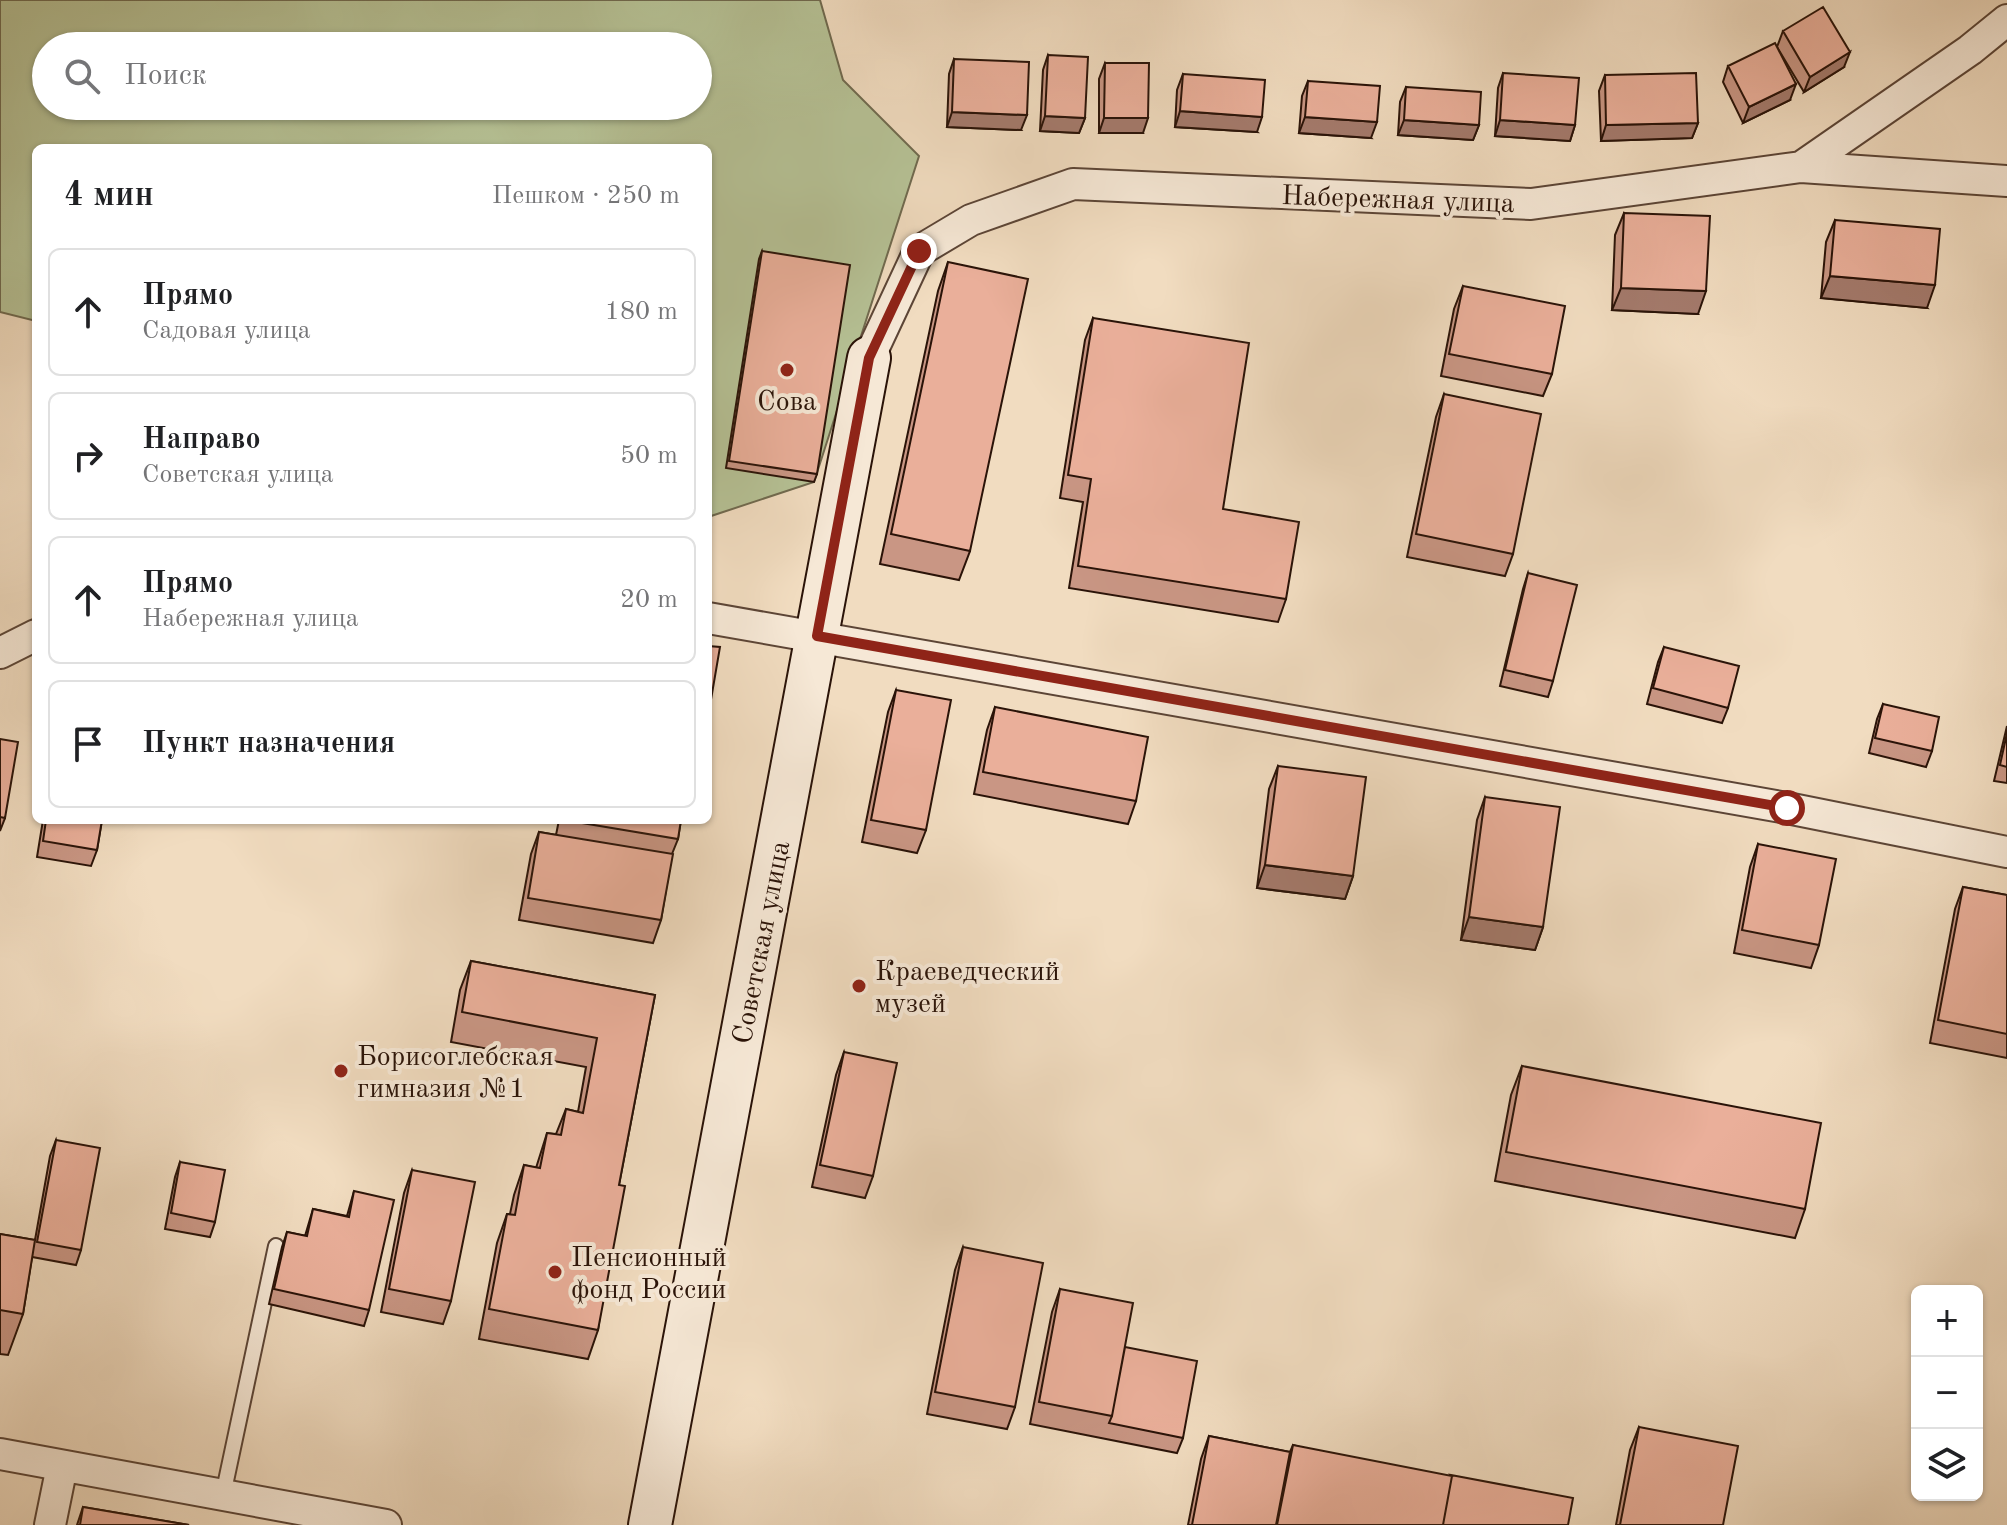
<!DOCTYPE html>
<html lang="ru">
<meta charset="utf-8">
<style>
:root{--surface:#fff;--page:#f6f6f6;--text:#202124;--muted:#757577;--line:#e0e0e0}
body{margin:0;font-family:"Old Standard TT",serif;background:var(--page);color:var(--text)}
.controls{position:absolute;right:24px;bottom:24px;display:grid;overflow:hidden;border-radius:12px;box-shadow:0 2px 6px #0004}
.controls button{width:72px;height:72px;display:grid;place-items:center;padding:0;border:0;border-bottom:2px solid var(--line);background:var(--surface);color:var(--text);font:40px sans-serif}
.stop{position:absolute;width:24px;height:24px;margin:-18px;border:6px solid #8f2418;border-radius:50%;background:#fff}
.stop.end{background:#8f2418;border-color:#fff;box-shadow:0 2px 8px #0008}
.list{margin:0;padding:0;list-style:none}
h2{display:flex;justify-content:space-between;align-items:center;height:104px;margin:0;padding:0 32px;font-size:34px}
h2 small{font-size:26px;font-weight:400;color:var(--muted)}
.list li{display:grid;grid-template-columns:52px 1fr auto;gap:24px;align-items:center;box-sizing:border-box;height:128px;margin:0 16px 16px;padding:0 16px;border:2px solid var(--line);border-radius:12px}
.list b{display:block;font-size:30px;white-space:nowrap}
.list p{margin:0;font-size:26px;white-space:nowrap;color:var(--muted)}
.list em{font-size:26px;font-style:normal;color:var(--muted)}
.icon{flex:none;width:44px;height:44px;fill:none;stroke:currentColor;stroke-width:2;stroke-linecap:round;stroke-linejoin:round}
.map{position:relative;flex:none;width:2007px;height:1525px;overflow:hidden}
.search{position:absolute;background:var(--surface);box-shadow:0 2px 6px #0004;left:32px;top:32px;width:680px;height:88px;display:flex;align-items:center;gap:20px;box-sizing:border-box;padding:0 28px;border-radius:44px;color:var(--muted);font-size:30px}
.panel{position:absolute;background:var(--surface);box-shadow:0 2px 6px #0004;left:32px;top:144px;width:680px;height:680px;border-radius:12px}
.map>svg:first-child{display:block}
.green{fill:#b6c296;stroke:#706a4f;stroke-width:2;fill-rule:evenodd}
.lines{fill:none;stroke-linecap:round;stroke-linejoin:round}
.lane-casing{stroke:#5c4536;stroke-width:18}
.street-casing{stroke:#5c4536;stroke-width:34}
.secondary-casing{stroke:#2a1308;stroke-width:46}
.lane{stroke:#f6e8d6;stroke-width:14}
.street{stroke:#f6e8d6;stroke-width:30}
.secondary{stroke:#f6e8d6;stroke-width:42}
.wall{fill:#c99684;stroke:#2a1308;stroke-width:2}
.shaded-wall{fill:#a47a6c;stroke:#2a1308;stroke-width:2}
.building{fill:#eaaf9a;stroke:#2a1308;stroke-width:2}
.route{stroke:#8f2418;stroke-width:10}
.poi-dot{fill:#8f2418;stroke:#f6e8d6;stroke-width:3}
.labels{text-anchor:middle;stroke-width:8;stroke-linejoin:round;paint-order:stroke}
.street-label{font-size:28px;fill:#2a1308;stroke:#f6e8d6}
.poi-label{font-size:28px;fill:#2a1308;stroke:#f6e8d6;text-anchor:start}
</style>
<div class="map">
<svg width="2007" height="1525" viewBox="0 0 2007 1525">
<rect width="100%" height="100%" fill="#f1dcc0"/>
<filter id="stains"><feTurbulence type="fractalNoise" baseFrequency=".0025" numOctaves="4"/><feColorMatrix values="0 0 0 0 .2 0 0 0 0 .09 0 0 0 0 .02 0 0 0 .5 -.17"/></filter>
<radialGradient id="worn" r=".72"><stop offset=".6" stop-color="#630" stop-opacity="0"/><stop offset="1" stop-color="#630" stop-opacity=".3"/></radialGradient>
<path class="green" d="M0,0H820L843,80L919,156L814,482L708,517V148H36V321L0,312ZM46,46H698V106H46Z"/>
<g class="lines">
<defs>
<path id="lane" d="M223,1495L276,1246"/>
<path id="street" d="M1801,167L1970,50L2007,20
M869,358L919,251L971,220L1073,184L1531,204L1801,167L2007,181
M708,618L1787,808L2007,852
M0,653L36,635
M0,1454L386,1525
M50,1525L62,1466"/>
<path id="secondary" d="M650,1525L869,358"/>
</defs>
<use href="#lane" class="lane-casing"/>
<use href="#street" class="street-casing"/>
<use href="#secondary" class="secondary-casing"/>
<use href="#lane" class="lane"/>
<use href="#street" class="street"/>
<use href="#secondary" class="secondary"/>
</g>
<path class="wall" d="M1783,31L1844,67L1804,92L1777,47Z
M1048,55L1085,118L1079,133L1040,131L1043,70Z
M954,59L1021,130L947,127L949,74Z
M1105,63L1143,133H1099V79Z
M1728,66L1790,100L1743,123L1723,82Z
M1503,73L1575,125L1570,141L1495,136L1498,88Z
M1183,74L1257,132L1175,127L1177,90Z
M1605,75L1698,123L1692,138L1601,141L1599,91Z
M1308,81L1371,138L1299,133L1302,96Z
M1406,87L1479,125L1473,140L1398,135L1400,102Z
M1624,213L1698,314L1612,310L1615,235Z
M1835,220L1927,308L1821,298L1826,242Z
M762,251L817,474L814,482L726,468L759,259Z
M948,262L970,551L959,580L880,564L938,291Z
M1463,286L1552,374L1543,396L1441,376L1454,309Z
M1093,318L1223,509L1286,599L1278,622L1069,588L1083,502L1060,498L1085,340Z
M1444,394L1513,554L1505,576L1407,557L1436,417Z
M1528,573L1553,681L1548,697L1500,686L1523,589Z
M1664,647L1728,708L1722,723L1647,704L1658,662Z
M896,690L926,830L917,853L862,842L888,712Z
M1883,704L1932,751L1926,767L1869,753L1877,719Z
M995,707L1136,801L1128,824L974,794L987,730Z
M2007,726V783L1994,781Z
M0,739L5,818L0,831Z
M1278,766L1353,876L1345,899L1257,888L1269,789Z
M1485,797L1543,927L1535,950L1461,940L1477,820Z
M43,820H102L97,850L91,866L37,857Z
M559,820H681L678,839L672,854L661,920L653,943L519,920L531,854L539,832L556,835Z
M1758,844L1819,945L1811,968L1734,953L1750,867Z
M1963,887L2007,895V1058L1930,1043L1955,909Z
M471,961L655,995L619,1185L598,1330L588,1359L479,1339L497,1243L507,1214H510L514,1195L524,1165L536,1168L547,1133L556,1134L566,1109L578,1112L586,1067L451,1042L460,990Z
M844,1052L873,1176L865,1198L812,1187L836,1075Z
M1522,1066L1805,1209L1795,1238L1495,1181L1511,1095Z
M56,1140L81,1250L76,1265L32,1257L23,1314L8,1355L0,1354V1234L35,1240L50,1156Z
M180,1162L215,1222L210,1237L165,1229L175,1177Z
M412,1170L451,1301L443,1324L381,1312L404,1193Z
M354,1191L369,1310L364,1326L269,1304L282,1247L287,1232L305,1236L313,1209L347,1216Z
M963,1247L1015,1407L1007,1429L927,1414L955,1270Z
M1060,1289L1125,1347L1183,1438L1177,1453L1030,1424L1052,1312Z
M1639,1427L1723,1525H1616L1630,1450Z
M1209,1436L1290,1452L1293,1445L1568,1525H1188L1201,1459Z
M83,1507L189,1525H77Z"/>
<path class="shaded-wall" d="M1850,52L1844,67L1804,92L1810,77Z
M1796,84L1790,100L1743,123L1749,107Z
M1180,111L1262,117L1257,132L1175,127Z
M952,112L1027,115L1021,130L947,127Z
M1045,116L1085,118L1079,133L1040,131Z
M1305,117L1377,122L1371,138L1299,133Z
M1104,118H1148L1143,133H1099Z
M1404,120L1479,125L1473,140L1398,135Z
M1500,120L1575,125L1570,141L1495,136Z
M1698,123L1692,138L1601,141L1606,125Z
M1830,276L1935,285L1927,308L1821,298Z
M1621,288L1706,291L1698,314L1612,310Z
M1265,865L1353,876L1345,899L1257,888Z
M1469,917L1543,927L1535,950L1461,940Z"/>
<path class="building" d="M1823,7L1850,52L1810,77L1783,31Z
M1775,43L1796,84L1749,107L1728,66Z
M1048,55L1088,57L1085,118L1045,116Z
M954,59L1029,62L1027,115L952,112Z
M1105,63H1149L1148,118H1104Z
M1503,73L1579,78L1575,125L1500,120Z
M1696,73L1698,123L1606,125L1605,75Z
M1183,74L1265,80L1262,117L1180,111Z
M1308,81L1380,86L1377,122L1305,117Z
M1406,87L1481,92L1479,125L1404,120Z
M1624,213L1710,216L1706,291L1621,288Z
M1835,220L1940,229L1935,285L1830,276Z
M762,251L850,265L817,474L729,461Z
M948,262L1028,279L970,551L891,534Z
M1463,286L1565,306L1552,374L1449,354Z
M1093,318L1249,343L1223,509L1299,522L1286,599L1078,566L1091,479L1068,475Z
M1444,394L1541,414L1513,554L1416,534Z
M1528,573L1577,585L1553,681L1505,670Z
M708,646L720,647L708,717Z
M1664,647L1739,666L1728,708L1653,688Z
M896,690L951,700L926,830L871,820Z
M1883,704L1939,717L1932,751L1875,738Z
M995,707L1148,737L1136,801L983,772Z
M2007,733V767L2000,765Z
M0,739L18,742L5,818L0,817Z
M1278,766L1366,777L1353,876L1265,865Z
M1485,797L1560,807L1543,927L1469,917Z
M46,820H102L97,850L43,841Z
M564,820H681L678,839Z
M539,832L673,854L661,920L528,898Z
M1758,844L1836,859L1819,945L1742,930Z
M1963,887L2007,895V1034L1938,1020Z
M471,961L655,995L619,1185L625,1186L598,1330L489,1309L507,1214L515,1215L524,1165L540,1168L547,1133L561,1135L566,1109L583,1113L597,1038L462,1012Z
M844,1052L897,1063L873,1176L820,1165Z
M1522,1066L1821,1123L1805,1209L1506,1152Z
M56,1140L100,1148L81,1250L37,1242Z
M180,1162L225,1170L215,1222L171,1213Z
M412,1170L475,1182L451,1301L389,1289Z
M354,1191L394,1200L369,1310L274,1289L287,1232L307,1236L313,1209L349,1217Z
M0,1234L35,1240L23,1314L0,1310Z
M963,1247L1043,1263L1015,1407L935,1392Z
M1060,1289L1133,1303L1112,1416L1039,1402Z
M1125,1347L1197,1361L1183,1438L1109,1423L1112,1416Z
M1639,1427L1738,1446L1723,1525H1620Z
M1209,1436L1290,1452L1276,1525H1192Z
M1293,1445L1452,1476L1443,1525H1277Z
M1451,1475L1573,1498L1568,1525H1443L1452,1476Z
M83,1507L189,1525H80Z"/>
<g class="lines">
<path class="route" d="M919,251L869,358L817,636L1787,808"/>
</g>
<g class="poi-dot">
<circle cx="787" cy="370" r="8"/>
<circle cx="859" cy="986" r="8"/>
<circle cx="341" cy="1071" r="8"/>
<circle cx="555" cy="1272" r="8"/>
</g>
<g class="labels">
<g class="street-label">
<text transform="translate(1398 198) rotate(2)" y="10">Набережная улица</text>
<text transform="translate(760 942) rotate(-79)" y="10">Советская улица</text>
</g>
<g class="poi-label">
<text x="787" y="410" text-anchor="middle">Сова</text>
<text x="875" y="980">Краеведческий<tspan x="875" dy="32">музей</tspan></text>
<text x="357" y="1065">Борисоглебская<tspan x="357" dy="32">гимназия №1</tspan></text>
<text x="571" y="1266">Пенсионный<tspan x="571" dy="32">фонд России</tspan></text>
</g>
</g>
<rect width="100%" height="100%" filter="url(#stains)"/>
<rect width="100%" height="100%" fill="url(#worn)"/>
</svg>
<div class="controls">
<button>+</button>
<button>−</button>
<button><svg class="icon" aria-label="layers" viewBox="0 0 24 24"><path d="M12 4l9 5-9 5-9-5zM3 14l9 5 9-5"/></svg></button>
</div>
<div class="stop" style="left:1787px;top:808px"></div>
<div class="stop end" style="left:919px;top:251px"></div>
<div class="search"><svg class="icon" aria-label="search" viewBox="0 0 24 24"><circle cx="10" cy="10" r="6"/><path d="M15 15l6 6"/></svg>Поиск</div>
<section class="panel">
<h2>4 мин<small>Пешком · 250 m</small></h2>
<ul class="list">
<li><svg class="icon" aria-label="ahead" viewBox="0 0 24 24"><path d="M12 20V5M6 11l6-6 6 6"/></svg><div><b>Прямо</b><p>Садовая улица</p></div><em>180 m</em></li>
<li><svg class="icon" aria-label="right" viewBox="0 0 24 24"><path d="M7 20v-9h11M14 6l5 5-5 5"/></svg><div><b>Направо</b><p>Советская улица</p></div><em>50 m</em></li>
<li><svg class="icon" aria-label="ahead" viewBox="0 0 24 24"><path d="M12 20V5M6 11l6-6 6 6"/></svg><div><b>Прямо</b><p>Набережная улица</p></div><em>20 m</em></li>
<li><svg class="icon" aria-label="arrive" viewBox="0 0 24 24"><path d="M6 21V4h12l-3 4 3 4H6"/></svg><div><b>Пункт назначения</b></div></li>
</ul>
</section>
</div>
